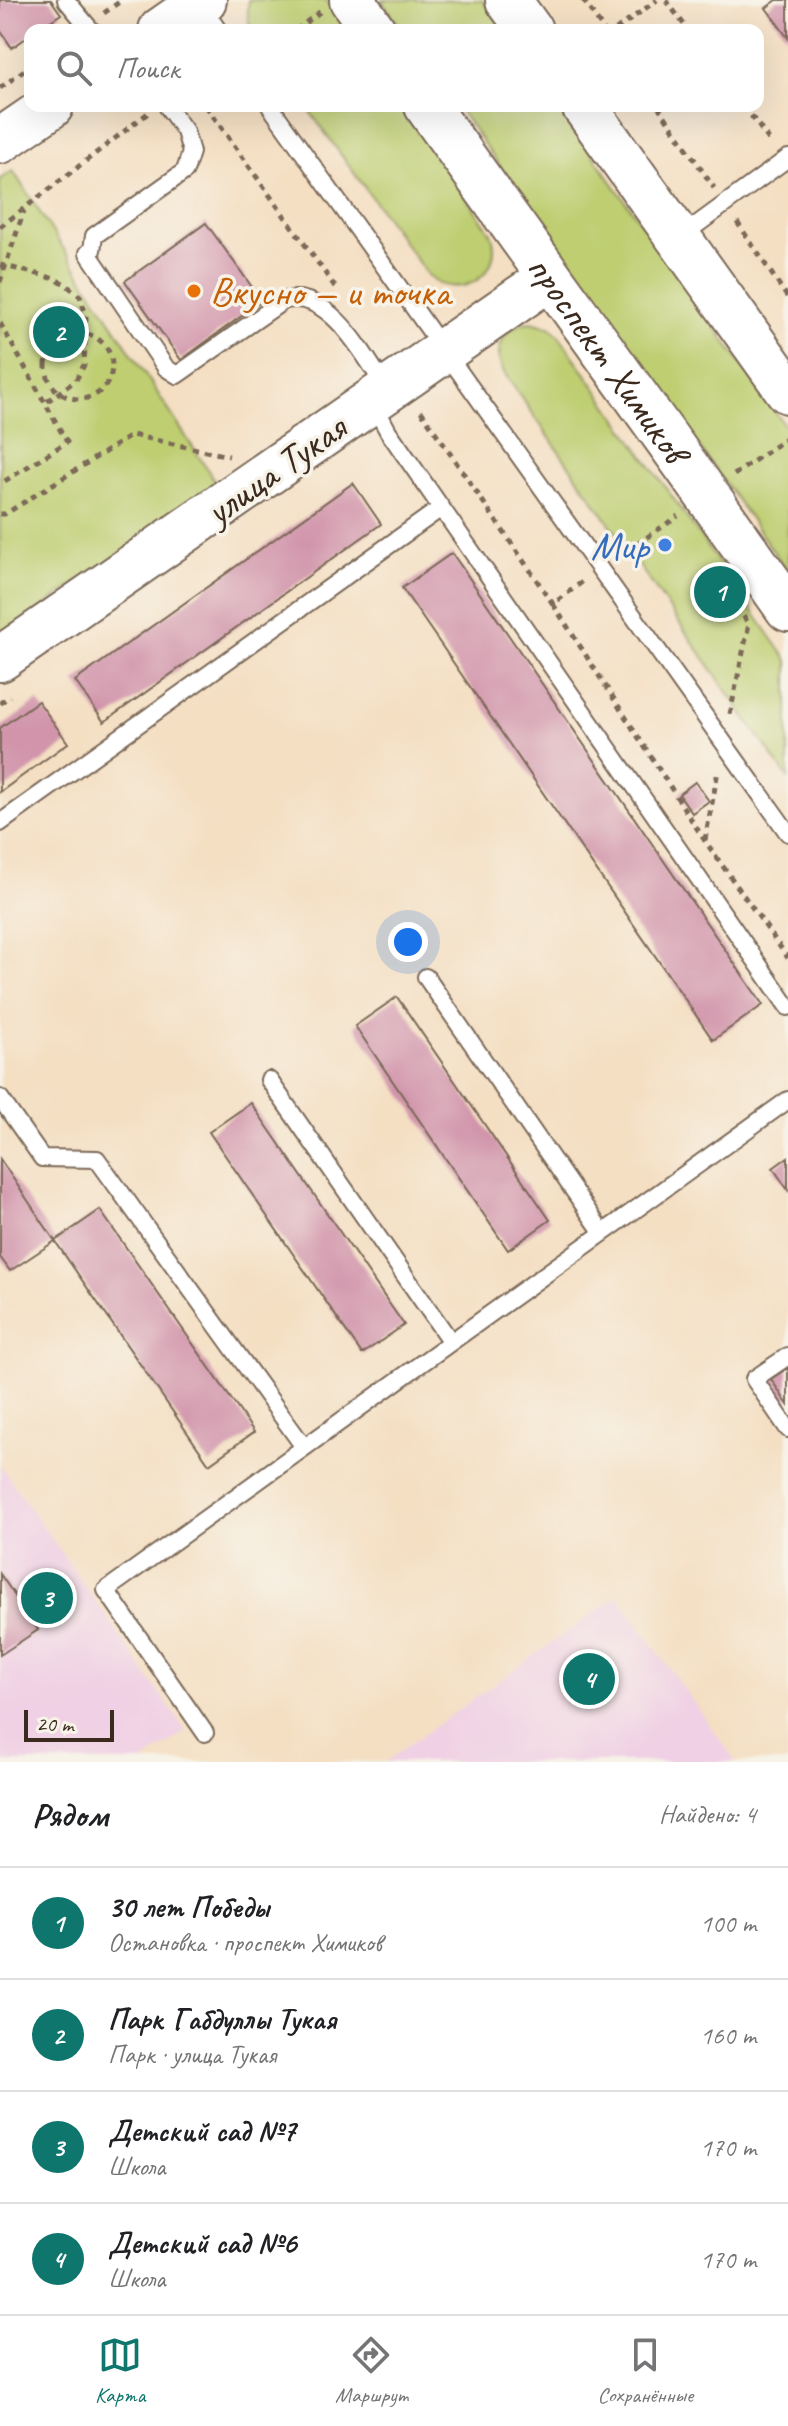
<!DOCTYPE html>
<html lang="ru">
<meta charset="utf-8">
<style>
:root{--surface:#fff;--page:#f6f6f6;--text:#202124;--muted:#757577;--line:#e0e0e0;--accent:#0f766e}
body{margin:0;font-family:Caveat,sans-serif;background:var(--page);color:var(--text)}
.scale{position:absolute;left:24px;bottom:20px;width:90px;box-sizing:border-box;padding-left:8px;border:4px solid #3b2a1e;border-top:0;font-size:22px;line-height:28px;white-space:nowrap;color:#3b2a1e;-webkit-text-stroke:6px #f7f3e8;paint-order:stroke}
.you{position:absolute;left:408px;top:942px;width:28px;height:28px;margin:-20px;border:6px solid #fff;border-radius:50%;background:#1a73e8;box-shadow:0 0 0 12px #1a73e833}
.badge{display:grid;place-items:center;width:52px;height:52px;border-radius:50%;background:var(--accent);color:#fff;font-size:26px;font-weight:700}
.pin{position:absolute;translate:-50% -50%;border:4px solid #fff;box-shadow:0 2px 8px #0006}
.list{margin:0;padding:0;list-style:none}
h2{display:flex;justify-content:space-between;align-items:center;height:104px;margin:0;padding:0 32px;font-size:34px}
h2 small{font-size:26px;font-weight:400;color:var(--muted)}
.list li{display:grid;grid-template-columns:52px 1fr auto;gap:24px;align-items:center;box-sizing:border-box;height:112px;padding:0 32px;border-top:2px solid var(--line)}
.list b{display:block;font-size:30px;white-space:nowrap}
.list p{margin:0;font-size:26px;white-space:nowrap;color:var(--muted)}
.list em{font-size:26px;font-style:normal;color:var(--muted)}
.icon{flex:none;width:44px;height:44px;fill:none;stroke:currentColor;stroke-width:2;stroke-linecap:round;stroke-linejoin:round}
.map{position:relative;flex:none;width:788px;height:1762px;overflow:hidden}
.search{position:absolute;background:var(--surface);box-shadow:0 8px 32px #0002;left:24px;right:24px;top:24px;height:88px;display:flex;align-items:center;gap:20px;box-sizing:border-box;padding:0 28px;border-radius:16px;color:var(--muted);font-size:30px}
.sheet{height:552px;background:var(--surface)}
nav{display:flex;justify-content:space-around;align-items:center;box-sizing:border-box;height:112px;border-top:2px solid var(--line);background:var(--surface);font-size:22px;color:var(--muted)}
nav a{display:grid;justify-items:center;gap:4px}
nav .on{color:var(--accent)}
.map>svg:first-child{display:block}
.built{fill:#f0d0e4}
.green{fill:#bece71;stroke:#7c7c48;stroke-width:2}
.building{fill:#d194ab}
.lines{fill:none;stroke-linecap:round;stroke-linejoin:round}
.lane-casing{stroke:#7c6958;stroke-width:20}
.secondary-casing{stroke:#7c6958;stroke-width:48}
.primary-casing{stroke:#7c6958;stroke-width:48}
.path{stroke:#7c6958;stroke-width:5;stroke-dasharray:6 6;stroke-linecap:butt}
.lane{stroke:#fff;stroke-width:16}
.secondary{stroke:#fff;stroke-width:44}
.primary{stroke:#fff;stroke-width:44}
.food-dot{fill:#e8710a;stroke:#f7f3e8;stroke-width:3}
.shop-dot{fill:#3f7fe0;stroke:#f7f3e8;stroke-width:3}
.labels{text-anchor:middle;stroke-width:7;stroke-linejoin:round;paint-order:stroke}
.food-label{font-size:40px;fill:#c56008;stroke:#f7f3e8;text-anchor:start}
.street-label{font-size:40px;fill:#3b2a1e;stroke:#f7f3e8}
.shop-label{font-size:40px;fill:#366cbe;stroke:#f7f3e8;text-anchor:end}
</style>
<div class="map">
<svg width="788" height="1762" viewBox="0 0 788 1762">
<rect width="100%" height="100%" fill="#f7f3e8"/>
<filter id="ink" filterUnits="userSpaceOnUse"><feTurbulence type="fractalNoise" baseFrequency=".0125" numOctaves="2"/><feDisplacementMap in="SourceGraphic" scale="16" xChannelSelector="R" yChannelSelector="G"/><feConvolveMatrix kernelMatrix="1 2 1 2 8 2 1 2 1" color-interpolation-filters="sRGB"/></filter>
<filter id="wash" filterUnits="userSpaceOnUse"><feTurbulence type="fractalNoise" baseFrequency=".006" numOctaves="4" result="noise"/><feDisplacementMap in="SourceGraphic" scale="32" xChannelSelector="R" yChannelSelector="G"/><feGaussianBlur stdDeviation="1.8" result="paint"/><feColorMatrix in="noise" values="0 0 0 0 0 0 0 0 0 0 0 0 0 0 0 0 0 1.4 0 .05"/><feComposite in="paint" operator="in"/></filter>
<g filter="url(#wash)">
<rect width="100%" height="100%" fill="#f4dfc3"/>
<path class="built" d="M0,1465L186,1731L143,1762H0Z
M618,1596L736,1762H385Z"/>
<path class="green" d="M248,0H326L348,30H252L248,19Z
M381,0H482L504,30H403Z
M306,106H402L491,233C506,272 462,303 429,277Z
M457,106H558L788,430V572Z
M13,171L218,486L0,636V179Z
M531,322L550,327L559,336L788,661V778L505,374C491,350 504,325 531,322Z"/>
<g id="blocks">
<path class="building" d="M0,0H51L61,14L37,30H30V35L12,48L0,30Z
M777,0H788V38L766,8Z
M206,223L262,301L181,360L125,281Z
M353,483L381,524L104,722L75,681Z
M452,553L763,1005L713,1040L402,588Z
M38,701L68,743L0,792V728Z
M695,782L709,801L692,813L679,794Z
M397,997L550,1220L508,1250L355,1026Z
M251,1103L404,1325L362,1354L209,1132Z
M788,1157V1190L773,1168Z
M0,1159L55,1241L10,1271L0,1257Z
M100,1210L254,1432L209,1464L55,1241Z
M788,1368V1405L771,1379Z
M0,1574L38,1630L0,1655Z"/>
</g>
</g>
<g filter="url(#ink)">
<use href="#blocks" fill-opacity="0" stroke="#7c6958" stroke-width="2"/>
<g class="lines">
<defs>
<path id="lane" d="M66,0L91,30
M201,5L218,30
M167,106L185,131L191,152L185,171L94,236L92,250L88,253L166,368L177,375L283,301C328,286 365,357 386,388
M270,106L788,833
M680,237L788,158
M372,401L388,431L788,1007
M0,823L441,508
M426,977L603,1233
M269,1080L451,1342
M0,1098L42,1158L97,1159L304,1447
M788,1356L754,1379L788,1429
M205,1733L106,1590L788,1100"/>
<path id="secondary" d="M161,30L204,0
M0,141L51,106
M0,659L549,278"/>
<g id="primary">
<path d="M352,0L373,30"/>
<path d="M508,0L530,30"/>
<path id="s1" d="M427,106C547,274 669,440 788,609"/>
<path d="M584,106L788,391"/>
</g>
</defs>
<use href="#lane" class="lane-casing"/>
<use href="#secondary" class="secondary-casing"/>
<use href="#primary" class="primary-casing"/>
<path class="path" d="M583,0L604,30
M666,0L688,30
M104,13L122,0
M296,30L321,11
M616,30L657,0
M0,88L30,66
M206,106L338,291
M658,106L714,188
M744,106L772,144
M737,222L788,298
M0,227L148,113
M0,265L46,276L64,283L80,296L86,315L84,365L76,380L45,403
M0,282L24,211
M0,323L67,442L0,484
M46 366a33 33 0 1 1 66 0a33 33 0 1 1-66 0Z
M421,411L553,604L582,582
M734,475L788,437
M0,514H5L132,435L229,456
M617,558L678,516
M716,577L749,624L730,714
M553,604L705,841L788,958
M0,703L10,696
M705,840L718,771"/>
<use href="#lane" class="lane"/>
<use href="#secondary" class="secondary"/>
<use href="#primary" class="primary"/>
</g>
</g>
<circle class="food-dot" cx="194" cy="291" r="8"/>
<circle class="shop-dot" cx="665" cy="545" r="8"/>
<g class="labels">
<g class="food-label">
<text x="210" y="305">Вкусно — и точка</text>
</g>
<g class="street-label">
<text dy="14" stroke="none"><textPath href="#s1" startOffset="310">проспект Химиков</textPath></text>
<text transform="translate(275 469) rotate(-35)" y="14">улица Тукая</text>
</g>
<g class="shop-label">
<text x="649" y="559">Мир</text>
</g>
</g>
</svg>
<div class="scale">20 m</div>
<div class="you"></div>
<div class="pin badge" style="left:720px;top:592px">1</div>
<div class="pin badge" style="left:59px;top:332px">2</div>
<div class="pin badge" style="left:47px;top:1598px">3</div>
<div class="pin badge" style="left:589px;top:1679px">4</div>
<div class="search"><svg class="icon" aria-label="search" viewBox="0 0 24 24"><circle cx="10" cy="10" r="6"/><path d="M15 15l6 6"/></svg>Поиск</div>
</div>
<section class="sheet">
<h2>Рядом<small>Найдено: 4</small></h2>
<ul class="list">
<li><span class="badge">1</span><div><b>30 лет Победы</b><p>Остановка · проспект Химиков</p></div><em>100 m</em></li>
<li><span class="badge">2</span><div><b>Парк Габдуллы Тукая</b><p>Парк · улица Тукая</p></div><em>160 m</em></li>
<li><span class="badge">3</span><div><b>Детский сад №7</b><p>Школа</p></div><em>170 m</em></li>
<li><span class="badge">4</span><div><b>Детский сад №6</b><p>Школа</p></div><em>170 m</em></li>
</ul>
</section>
<nav>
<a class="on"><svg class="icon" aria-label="map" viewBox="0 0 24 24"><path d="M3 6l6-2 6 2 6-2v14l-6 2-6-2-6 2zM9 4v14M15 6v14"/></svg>Карта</a>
<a><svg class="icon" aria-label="directions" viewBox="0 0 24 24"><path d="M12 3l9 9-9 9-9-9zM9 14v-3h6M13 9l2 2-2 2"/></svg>Маршрут</a>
<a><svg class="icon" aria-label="saved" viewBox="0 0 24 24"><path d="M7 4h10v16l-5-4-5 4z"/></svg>Сохранённые</a>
</nav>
